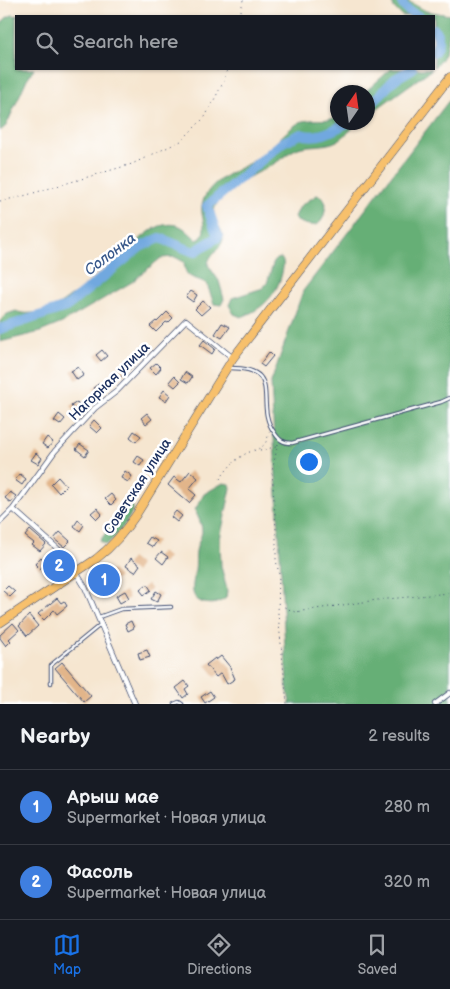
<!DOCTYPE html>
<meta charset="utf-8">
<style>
:root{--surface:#171b24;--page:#20242c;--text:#f1f3f6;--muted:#9ea1a6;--line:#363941;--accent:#1a73e8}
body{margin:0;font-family:"Balsamiq Sans",sans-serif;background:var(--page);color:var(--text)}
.compass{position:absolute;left:330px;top:85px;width:45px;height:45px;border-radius:50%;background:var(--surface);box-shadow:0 1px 4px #0004;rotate:13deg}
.you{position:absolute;left:308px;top:461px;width:18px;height:18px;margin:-12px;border:4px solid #fff;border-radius:50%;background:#1a73e8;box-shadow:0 0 0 8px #1a73e833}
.badge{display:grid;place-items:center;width:32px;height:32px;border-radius:50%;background:var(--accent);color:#fff;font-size:16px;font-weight:700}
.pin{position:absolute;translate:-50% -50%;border:2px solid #fff;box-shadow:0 1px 5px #0006}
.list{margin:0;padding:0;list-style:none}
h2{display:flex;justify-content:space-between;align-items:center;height:65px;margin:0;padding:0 20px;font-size:21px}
h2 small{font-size:16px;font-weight:400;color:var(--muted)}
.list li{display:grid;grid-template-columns:32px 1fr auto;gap:15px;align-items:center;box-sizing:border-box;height:75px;padding:0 20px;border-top:1px solid var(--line)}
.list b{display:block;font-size:19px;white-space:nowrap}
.list p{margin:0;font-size:16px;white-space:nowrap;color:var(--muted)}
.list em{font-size:16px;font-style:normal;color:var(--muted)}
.icon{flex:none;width:28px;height:28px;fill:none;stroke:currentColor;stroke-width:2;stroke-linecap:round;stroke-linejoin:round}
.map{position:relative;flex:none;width:450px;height:704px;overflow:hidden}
.search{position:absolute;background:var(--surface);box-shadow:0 1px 4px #0004;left:15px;right:15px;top:15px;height:55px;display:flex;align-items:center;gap:12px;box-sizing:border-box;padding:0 18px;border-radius:0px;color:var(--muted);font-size:19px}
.sheet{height:215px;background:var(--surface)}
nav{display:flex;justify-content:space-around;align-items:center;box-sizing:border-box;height:70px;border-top:1px solid var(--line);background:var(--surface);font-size:14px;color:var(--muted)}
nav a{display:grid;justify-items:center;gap:2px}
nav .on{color:var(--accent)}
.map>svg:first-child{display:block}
.forest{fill:#66af76;stroke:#406f6a}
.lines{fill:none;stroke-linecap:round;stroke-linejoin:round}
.river{stroke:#71a8df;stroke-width:10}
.building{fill:#e2b58a}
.service-casing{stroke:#3c4a6f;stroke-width:4.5}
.minor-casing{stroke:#3c4a6f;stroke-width:6}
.primary-casing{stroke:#3c4a6f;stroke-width:9}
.path{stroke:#3c4a6f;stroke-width:1;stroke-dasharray:1 4;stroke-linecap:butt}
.service{stroke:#fff;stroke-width:2.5}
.minor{stroke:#fff;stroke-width:4.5}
.primary{stroke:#f7c06c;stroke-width:8}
.labels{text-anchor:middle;stroke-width:5;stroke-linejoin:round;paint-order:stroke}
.street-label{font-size:14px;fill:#1b2f5e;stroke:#fff}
.water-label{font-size:15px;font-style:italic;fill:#39598b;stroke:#fff}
</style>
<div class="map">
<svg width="450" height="704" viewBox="0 0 450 704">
<rect width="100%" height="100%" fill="#fff"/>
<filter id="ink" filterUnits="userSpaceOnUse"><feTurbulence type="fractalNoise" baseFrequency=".02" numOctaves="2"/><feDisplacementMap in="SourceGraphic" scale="10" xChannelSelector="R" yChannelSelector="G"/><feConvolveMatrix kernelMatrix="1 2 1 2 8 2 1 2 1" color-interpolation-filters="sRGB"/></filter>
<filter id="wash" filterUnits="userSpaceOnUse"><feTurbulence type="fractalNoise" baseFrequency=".0096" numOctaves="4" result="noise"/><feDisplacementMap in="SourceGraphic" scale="20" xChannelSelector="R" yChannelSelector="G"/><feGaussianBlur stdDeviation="1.12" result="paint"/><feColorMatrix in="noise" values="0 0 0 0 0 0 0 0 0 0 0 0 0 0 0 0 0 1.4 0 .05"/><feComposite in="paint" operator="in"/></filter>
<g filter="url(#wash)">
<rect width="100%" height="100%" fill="#f6e6d0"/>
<path class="forest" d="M391,0H406L426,11L450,15C450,32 448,56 434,67V16H402L394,8Z
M12,15L21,16H16V69H34L27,79L6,126L0,131V25L6,18Z
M391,69H432L368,115V92H365Z
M450,99V704H290L287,686L271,382L303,291Z
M337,118L338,122L358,123C349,131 341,142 328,144C316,147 305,144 294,150C286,154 280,161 272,165C254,176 219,187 214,211C212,221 224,229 223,239C221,250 208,254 208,265L219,281L224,299L221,305L214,304L207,284C195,276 185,281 184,262L175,257L161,258L132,282L62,323L40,332L0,342V321L7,314L16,311C28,317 49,310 60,304C65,301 68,298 73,295C82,289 91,286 99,279C116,266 144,228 164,225C182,222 185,230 197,240L201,238C209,226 198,214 203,201C211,178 238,171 256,159C272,149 283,132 300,122C312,118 325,121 337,118Z
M317,195L323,197L326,204C324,225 317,230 297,221L295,217L300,206Z
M277,259L281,258C285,263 283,267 282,273C277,295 262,310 241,317L234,314L229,305L232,298L263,288L267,283L274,261Z
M223,483L230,484L231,488L220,539L221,566L227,590L226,598C219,603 213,605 204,603C187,598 194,583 195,570C196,564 195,557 196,551C197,544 201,538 202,532C202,523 198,518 195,510L204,494Z
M129,505L133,506C133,517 114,539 106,545L100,541L102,538L126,506Z"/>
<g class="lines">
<path class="river" d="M401,0C403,8 410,12 418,16
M434,29C440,37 439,44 434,52
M368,107L395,79L412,69
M0,329L66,307L140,247L160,238L194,252L218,237L207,206L283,142L301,134C318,140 334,130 349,122"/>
</g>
<g id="blocks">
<path class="building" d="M191,291L197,295L193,302L186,297Z
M203,301L210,307L201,315L195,309Z
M167,312L173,318L168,323L166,322L156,332L150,326L156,321L157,322Z
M222,323L230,327L222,338L215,334Z
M204,340L215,349L212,354L200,345Z
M102,350L107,356L101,361L96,355Z
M269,352L273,356L264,367L260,364Z
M129,359L134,365L118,379L113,374Z
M156,363L161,368L156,374L150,368Z
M78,367L84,375L77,380L71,371Z
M185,372L192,377L188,383L181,379Z
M174,376L180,382L175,387L169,382Z
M100,383L104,390L98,394L93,388Z
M164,390L170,395L166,401L159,397Z
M77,402L82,408L76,413L71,406Z
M147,413L152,419L146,424L141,418Z
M59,414L65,419L60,425L54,421Z
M94,420L102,428L97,433L89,426Z
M134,431L141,436L136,442L130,437Z
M47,437L53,442L48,448L42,444Z
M80,444L89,450L85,456L76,449Z
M36,453L42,458L38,464L31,460Z
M138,456L144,460L140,466L134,462Z
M125,471L132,476L128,482L121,478Z
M190,471L198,478L189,489L196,495L189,503L168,485L174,477L181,482Z
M20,474L26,479L22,485L15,480Z
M58,477L66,486L59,493L51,484Z
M10,492L16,496L11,503L5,498Z
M111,494L116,500L111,505L105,499Z
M97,508L102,514L97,519L91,513Z
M176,511L182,516L177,522L171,517Z
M78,520L84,525L80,531L74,526Z
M30,530L46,544L40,551L32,545L34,543L25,536Z
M60,532L70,541L64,547L54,539Z
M150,537L157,541L153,547L146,543Z
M161,552L168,557L163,564L156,558Z
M60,556L65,562L52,573L48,567Z
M41,557L46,562L40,569L35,564Z
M131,558L140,565L135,572L126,566Z
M112,570L119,577L108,587L101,580Z
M147,584L151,590L144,595L140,590Z
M8,586L15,592L10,597L3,591Z
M125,591L129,598L120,603L116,596Z
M156,591L161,594L157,602L151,599Z
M57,598L61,603L64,601L67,606L57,614L54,610L44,620L38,614Z
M29,615L38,626L27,636L19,626Z
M131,621L134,628L128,631L125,624Z
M13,623L19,630L9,639L11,641L6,646L0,638V635Z
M147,650L150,657L140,660L138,653Z
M221,656L230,667L235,679L227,684L221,673L216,677L206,665L215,658L216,660Z
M62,662L91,696L84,702L55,668Z
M185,681L189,686L185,689L188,694L183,698L176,688Z
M210,691L214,697L205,703L201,697Z"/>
</g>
</g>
<g filter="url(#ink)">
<use href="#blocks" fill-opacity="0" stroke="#3c4a6f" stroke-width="1"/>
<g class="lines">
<defs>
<path id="service" d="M228,368C286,367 253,404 274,432C279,440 283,443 292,443L441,402L450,398
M99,617L121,609L171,607
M51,683V665L100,625
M174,704L179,702L182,704"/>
<path id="minor" d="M13,509L67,557L85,587L135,704
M0,522L13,509L55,451L95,408L117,391L186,320L233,358
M435,704L450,693"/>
<path id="primary" d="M0,623L96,559C113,546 124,532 136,515L233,358L450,77"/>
</defs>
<use href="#service" class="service-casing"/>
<use href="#minor" class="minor-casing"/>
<use href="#primary" class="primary-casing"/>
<path class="path" d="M240,16L243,0
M0,201L20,197L132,164L181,141L205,117L224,81L227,69
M278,444L272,471L276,529V560L279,574L278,614L287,704
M260,450L276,447
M220,479C226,471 232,462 242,456C255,447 266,453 269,431
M280,605L295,612L377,600L450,593"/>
<use href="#service" class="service"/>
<use href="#minor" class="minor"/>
<use href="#primary" class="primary"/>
</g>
</g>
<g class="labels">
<g class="street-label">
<text transform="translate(109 381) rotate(-44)" y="5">Нагорная улица</text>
<text transform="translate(137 486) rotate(-57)" y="5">Советская улица</text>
</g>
<g class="water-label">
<text transform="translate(110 254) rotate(-37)" y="5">Солонка</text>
</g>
</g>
</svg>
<svg class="compass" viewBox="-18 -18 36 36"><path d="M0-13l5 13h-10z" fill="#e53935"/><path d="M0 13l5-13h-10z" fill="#9ea1a6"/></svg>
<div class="you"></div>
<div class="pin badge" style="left:104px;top:580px;background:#3f7fe0">1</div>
<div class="pin badge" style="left:59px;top:566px;background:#3f7fe0">2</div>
<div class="search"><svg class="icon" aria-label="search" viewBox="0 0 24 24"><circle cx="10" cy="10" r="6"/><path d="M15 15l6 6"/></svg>Search here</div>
</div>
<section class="sheet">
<h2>Nearby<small>2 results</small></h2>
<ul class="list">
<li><span class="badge" style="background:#3f7fe0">1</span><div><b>Арыш мае</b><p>Supermarket · Новая улица</p></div><em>280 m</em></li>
<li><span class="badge" style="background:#3f7fe0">2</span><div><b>Фасоль</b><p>Supermarket · Новая улица</p></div><em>320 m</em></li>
</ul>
</section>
<nav>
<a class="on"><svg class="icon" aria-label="map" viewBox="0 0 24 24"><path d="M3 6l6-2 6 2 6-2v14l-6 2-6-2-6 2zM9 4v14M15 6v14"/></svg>Map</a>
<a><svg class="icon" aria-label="directions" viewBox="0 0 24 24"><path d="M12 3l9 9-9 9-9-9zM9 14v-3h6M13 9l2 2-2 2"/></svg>Directions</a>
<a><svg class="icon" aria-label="saved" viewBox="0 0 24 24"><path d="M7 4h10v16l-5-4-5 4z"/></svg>Saved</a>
</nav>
